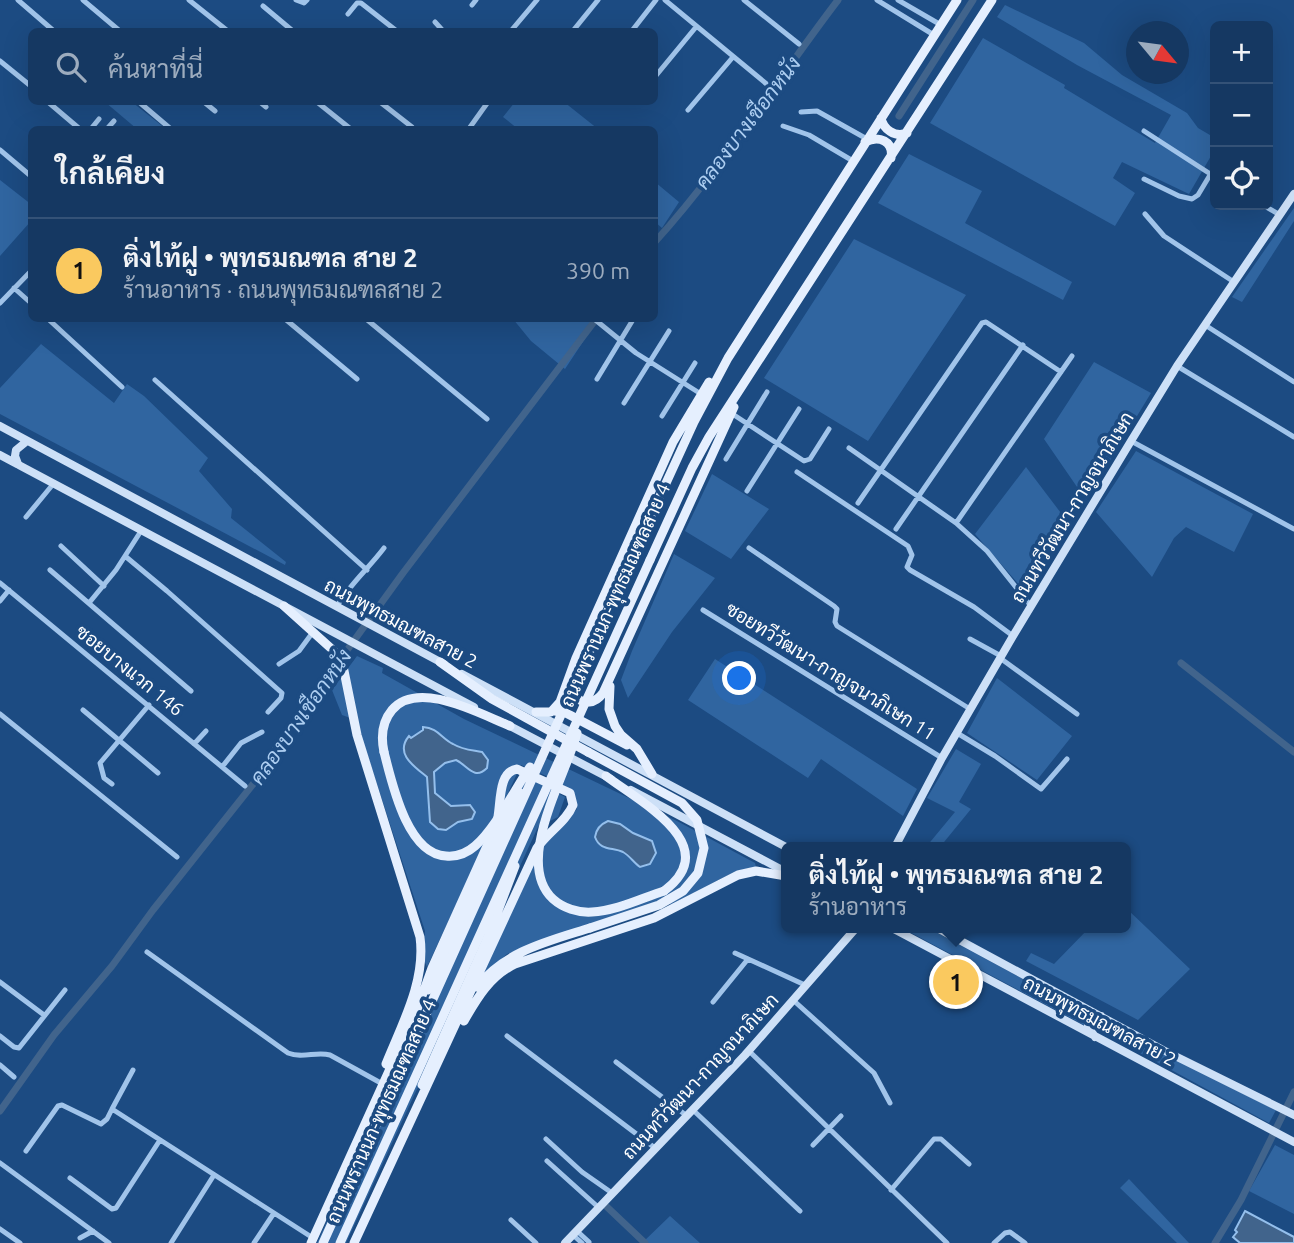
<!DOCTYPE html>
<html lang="th">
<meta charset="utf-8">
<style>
:root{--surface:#153862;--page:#22436b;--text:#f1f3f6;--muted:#9dacbe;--line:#345277;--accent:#fac95f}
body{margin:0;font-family:Ubuntu,Sarabun,sans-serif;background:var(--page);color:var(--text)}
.controls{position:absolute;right:21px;top:21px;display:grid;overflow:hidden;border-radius:10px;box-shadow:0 7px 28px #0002}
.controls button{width:63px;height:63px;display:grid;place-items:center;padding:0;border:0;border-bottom:2px solid var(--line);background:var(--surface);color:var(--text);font:35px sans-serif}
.compass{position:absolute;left:1126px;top:21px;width:63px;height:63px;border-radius:50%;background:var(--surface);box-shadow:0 7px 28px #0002;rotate:119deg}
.you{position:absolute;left:740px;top:679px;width:24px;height:24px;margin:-18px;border:5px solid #fff;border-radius:50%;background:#1a73e8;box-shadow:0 0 0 10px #1a73e833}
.badge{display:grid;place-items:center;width:46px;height:46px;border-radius:50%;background:var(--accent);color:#111;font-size:23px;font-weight:700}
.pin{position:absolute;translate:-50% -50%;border:4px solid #fff;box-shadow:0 2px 7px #0006}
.popup{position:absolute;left:781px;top:842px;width:350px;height:91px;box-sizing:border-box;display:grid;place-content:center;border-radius:10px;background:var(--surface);filter:drop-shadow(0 2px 5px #0005);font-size:23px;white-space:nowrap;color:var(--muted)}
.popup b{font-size:26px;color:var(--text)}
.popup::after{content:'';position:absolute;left:50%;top:100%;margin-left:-14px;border:14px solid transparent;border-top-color:var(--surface)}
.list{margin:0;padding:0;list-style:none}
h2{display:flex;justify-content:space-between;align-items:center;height:91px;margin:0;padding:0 28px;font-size:30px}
h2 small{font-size:23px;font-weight:400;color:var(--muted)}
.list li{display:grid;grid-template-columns:46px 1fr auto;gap:21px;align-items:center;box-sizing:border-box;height:105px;padding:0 28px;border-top:2px solid var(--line)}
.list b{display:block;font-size:26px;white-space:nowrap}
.list p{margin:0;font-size:23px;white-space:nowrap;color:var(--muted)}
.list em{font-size:23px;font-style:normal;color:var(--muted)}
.icon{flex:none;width:38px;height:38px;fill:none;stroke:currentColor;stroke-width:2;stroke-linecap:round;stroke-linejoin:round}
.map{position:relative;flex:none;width:1294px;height:1243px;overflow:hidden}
.search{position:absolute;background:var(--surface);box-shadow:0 7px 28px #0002;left:28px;top:28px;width:630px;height:77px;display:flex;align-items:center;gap:18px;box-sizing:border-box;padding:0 24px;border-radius:10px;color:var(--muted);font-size:26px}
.panel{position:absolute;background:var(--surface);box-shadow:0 7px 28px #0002;left:28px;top:126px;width:630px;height:196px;border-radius:10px}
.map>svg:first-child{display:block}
.green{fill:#3065a0}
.water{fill:#41648c;stroke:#94bfec;stroke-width:2}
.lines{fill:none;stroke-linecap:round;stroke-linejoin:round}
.canal{stroke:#41648c;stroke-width:7}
.street{stroke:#a1c4ea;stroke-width:5}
.secondary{stroke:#cde0f7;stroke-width:8}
.primary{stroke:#e5effe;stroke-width:9}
.primary-bridge{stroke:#e5effe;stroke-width:9}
.labels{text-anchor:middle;stroke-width:7;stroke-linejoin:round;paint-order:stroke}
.street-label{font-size:19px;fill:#fff;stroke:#1c4b82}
.water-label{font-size:21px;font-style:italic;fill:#adcef1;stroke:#1c4b82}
</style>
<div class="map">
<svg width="1294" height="1243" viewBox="0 0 1294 1243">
<rect width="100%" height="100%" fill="#1c4b82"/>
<path class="green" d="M1005,5L1084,43L1122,75L1187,113L1198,128L1215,138V149L1189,194L1122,162L1113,178L1135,193L1115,226L930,123L983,38L1065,85L1064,88L1155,143L1171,115L1077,65L997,17Z
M105,102H132L166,129H137Z
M515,102H564L598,129H518L503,117Z
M909,154L982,191L965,223L1072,282L1063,300L878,203Z
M0,180L32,205L31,221L0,256Z
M655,182L679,202L662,228L655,222Z
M1294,208V221L1242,302L1232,297Z
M854,239L966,295L868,441L764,378Z
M513,319H598L565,369L531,341Z
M41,344L114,403L127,384L144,396L208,458L199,471L232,509L231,518L286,562L285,565L0,414V388Z
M1094,362L1151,393L1086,500L1044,439Z
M1136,451L1253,514L1234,552L1186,527L1174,538L1152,577L1096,512Z
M1026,467L1070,525L1028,595L975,534Z
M712,474L769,509L731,559L685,531Z
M674,554L715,578L672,632L628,698L621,680L632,651Z
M357,656L383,668L382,673L464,719L677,821L755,863L756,867L736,871L672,904H654L507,954L482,976L536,854L577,809C576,783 542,775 521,765L427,967L423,958L425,931L356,720L342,715L332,690Z
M715,659L917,789L903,816L821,759L808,778L688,700Z
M997,678L1072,736L1037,780L967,733Z
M956,749L981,764L959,802L971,809L940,847H926L955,812L927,798Z
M520,773L565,797L558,817L538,827L346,1243H317L512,815L508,805Z
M1126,908L1190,969L1138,1020L1026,961L1031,953L1054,964L1089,928H1126Z
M902,928H928L1090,1015L1084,1025Z
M1099,1020L1276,1110L1269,1123L1094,1028L1093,1021Z
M1275,1145L1294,1155V1214L1249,1191Z
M1129,1179L1189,1243H1177L1120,1188Z
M670,1216L700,1243H642Z"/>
<path class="water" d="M423,727C438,728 441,738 453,744C463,750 472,750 482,752L488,760L487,768C474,781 467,765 456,760L445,763L434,772L435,793L451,806L470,805L475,812L472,819L458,822L446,830L438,829L430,822L427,777C415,767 394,754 409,736L411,738L423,730Z
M608,821L620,824L633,833L652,841L656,853L650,864L640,867C634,863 630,856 623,852C612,847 600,851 595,837C596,829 601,824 608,821Z
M1245,1211L1294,1237V1243H1240L1233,1237L1237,1232L1235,1230Z"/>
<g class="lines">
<path class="canal" d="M899,116L973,0
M654,243C723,167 776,81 838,0
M1181,663L1294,752
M0,1111L54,1035L112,966L153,910L254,783L271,755L403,573L597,318
M607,1207L645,1243
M1215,1243L1241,1200L1294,1092"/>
<path class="street" d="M18,0L55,32
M83,0L121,32
M189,0L229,32
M296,0L304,3L307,0
M665,0L769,86
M744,0L799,44
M877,0L934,35
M898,0L941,25
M472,5L476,0
M263,6L294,32
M348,14L357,3H361L398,32
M435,22L444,32
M510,32L537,0
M572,32L598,0
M631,32L656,0
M0,61L32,87
M654,78L696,27
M48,102L81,130
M139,102L172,130
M204,102L215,111
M260,102L266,107
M317,102L352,130
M380,102L412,127
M688,110L733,57
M801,112L817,111L867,139
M783,126L809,135L853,161
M90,130L99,119
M106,130L114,121
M468,130L488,102
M1144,131L1215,177
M0,150L32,177
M1144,179L1179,196L1192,199L1198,195L1210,175
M1263,205L1280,215
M1145,214L1164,236L1234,282
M14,288L32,304
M0,303L32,270
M47,318L122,387
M284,318L357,379
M365,318L487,419
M593,318L636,353L701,394
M1205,325L1294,382
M1177,366L1294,437
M597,379L634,318
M155,380L367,570
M624,403L669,331
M731,413L804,461L810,459L829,429
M662,416L695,363
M1131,441L1294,529
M849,448L956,523L987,551L1031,606
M726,459L767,392
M797,472L908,546L912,555L907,567L910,570L974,607L1013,636
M747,491L799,409
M858,503L982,323L986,322L1061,372
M26,517L54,483
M956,523L1072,356
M896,529L1023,345
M61,546L104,586
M749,548L834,606L837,609L835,622L837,626L970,709
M125,556L167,591L282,693L281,698L268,712
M50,570L191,691
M0,583L245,786
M0,601L9,590
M89,603L116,570L141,531
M337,606C350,584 369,568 384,548
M703,610L942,758
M970,639L1001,656
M1000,658L1077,714
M279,664L299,651L313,632
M83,710L158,773
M0,714L177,857
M957,733L995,756L1041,789L1067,759
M194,744L206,731
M222,767L241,743L262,732
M112,784L104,778L100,763L149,705
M147,952L288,1053C303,1059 316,1051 330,1055L379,1082
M735,953L805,985
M0,982L44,1015
M793,1000L874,1073L890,1103
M713,1002L748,959
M0,1036L14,1047L19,1048L65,990
M507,1036L655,1148
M749,1051L947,1243
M616,1062L687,1116
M0,1065L14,1077
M112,1109L133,1070
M693,1110L800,1211
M546,1139L582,1172L612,1193
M813,1145L841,1116
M26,1151L58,1106L62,1105L101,1124L107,1119L112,1109L313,1238
M547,1161L598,1207
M0,1163L109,1243
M70,1178L112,1209L116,1208L160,1140
M891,1190L934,1139H941L969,1164
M511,1220L536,1243
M0,1229L20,1243
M577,1231L589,1242
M573,1235L582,1243
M80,1238L93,1231
M171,1243L214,1175
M254,1243L274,1213
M994,1243L1005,1233L1010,1232L1025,1243"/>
<path class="secondary" d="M0,426L444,664
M0,455L474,707
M18,464L15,456L16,450L27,441
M462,674L786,847
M504,723L611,779
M631,790L786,872
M895,847L942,758L1013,636L1131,441L1177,366L1294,194
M892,928L1294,1142
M937,928L1163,1050L1294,1115
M1095,1037L1088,1025L1091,1018L1101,1016
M565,1243L745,1055L856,928"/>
<path class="primary" d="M881,118C883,129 895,138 907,133
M865,142C879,135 894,141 891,158
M634,553L694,422L728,358L957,0
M650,560L692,468L709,437L992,0
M284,606L334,651L343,666L357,735L420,937C426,981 402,1024 386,1064
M440,662L492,699L588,752
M571,685L574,696C584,705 595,704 603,693L734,407
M610,686L609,709L615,726L621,735L637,749L652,774
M555,711L566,713L627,745
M536,712H551L560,702L576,658L673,442L709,382
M384,752C381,738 382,722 392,710C418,679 480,714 510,726
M606,776C640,802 725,845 664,891
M477,987C505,951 549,941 590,928
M428,990L479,880
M464,1021C477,998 490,976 515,964L654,918L738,875L756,871L786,876
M422,1085L488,937L515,866
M311,1243L418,1007L432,968L496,826C502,809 496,772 517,769L570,793L573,805C566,822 548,832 537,848L354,1243"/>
<path class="primary-bridge" d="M577,733C566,776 513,862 553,899C563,908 578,913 592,912C616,911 642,898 664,891
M384,752C392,783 407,854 446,856C457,857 467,853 475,846C495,829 515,789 530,767
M588,752L682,803L697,820L704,848L698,873L683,891L659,905L590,928
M479,880L519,792
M323,1243L634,553
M340,1243L650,560"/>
</g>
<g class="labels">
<g class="street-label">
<text transform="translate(1072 507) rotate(-59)" y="7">ถนนทวีวัฒนา-กาญจนาภิเษก</text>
<text transform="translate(615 595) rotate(-66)" y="7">ถนนพรานนก-พุทธมณฑลสาย 4</text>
<text transform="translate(401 623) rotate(28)" y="7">ถนนพุทธมณฑลสาย 2</text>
<text transform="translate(130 670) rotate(39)" y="7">ซอยบางแวก 146</text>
<text transform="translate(831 671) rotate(32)" y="7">ซอยทวีวัฒนา-กาญจนาภิเษก 11</text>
<text transform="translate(1100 1021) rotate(28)" y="7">ถนนพุทธมณฑลสาย 2</text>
<text transform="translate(700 1076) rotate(-47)" y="7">ถนนทวีวัฒนา-กาญจนาภิเษก</text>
<text transform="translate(381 1111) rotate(-66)" y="7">ถนนพรานนก-พุทธมณฑลสาย 4</text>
</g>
<g class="water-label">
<text transform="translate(748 123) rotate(-53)" y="7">คลองบางเชือกหนัง</text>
<text transform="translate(301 717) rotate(-55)" y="7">คลองบางเชือกหนัง</text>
</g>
</g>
</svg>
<div class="controls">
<button>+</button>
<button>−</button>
<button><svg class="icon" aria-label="locate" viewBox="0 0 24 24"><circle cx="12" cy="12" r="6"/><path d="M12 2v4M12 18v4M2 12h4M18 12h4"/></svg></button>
</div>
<svg class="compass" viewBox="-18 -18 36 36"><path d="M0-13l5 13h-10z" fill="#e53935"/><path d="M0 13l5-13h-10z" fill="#9dacbe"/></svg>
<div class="you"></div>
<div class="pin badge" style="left:956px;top:982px">1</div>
<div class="popup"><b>ติ่งไท้ฝู • พุทธมณฑล สาย 2</b>ร้านอาหาร</div>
<div class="search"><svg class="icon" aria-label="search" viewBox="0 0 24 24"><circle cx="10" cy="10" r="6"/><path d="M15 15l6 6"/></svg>ค้นหาที่นี่</div>
<section class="panel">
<h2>ใกล้เคียง<small></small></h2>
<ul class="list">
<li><span class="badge">1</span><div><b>ติ่งไท้ฝู • พุทธมณฑล สาย 2</b><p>ร้านอาหาร · ถนนพุทธมณฑลสาย 2</p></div><em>390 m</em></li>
</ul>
</section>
</div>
